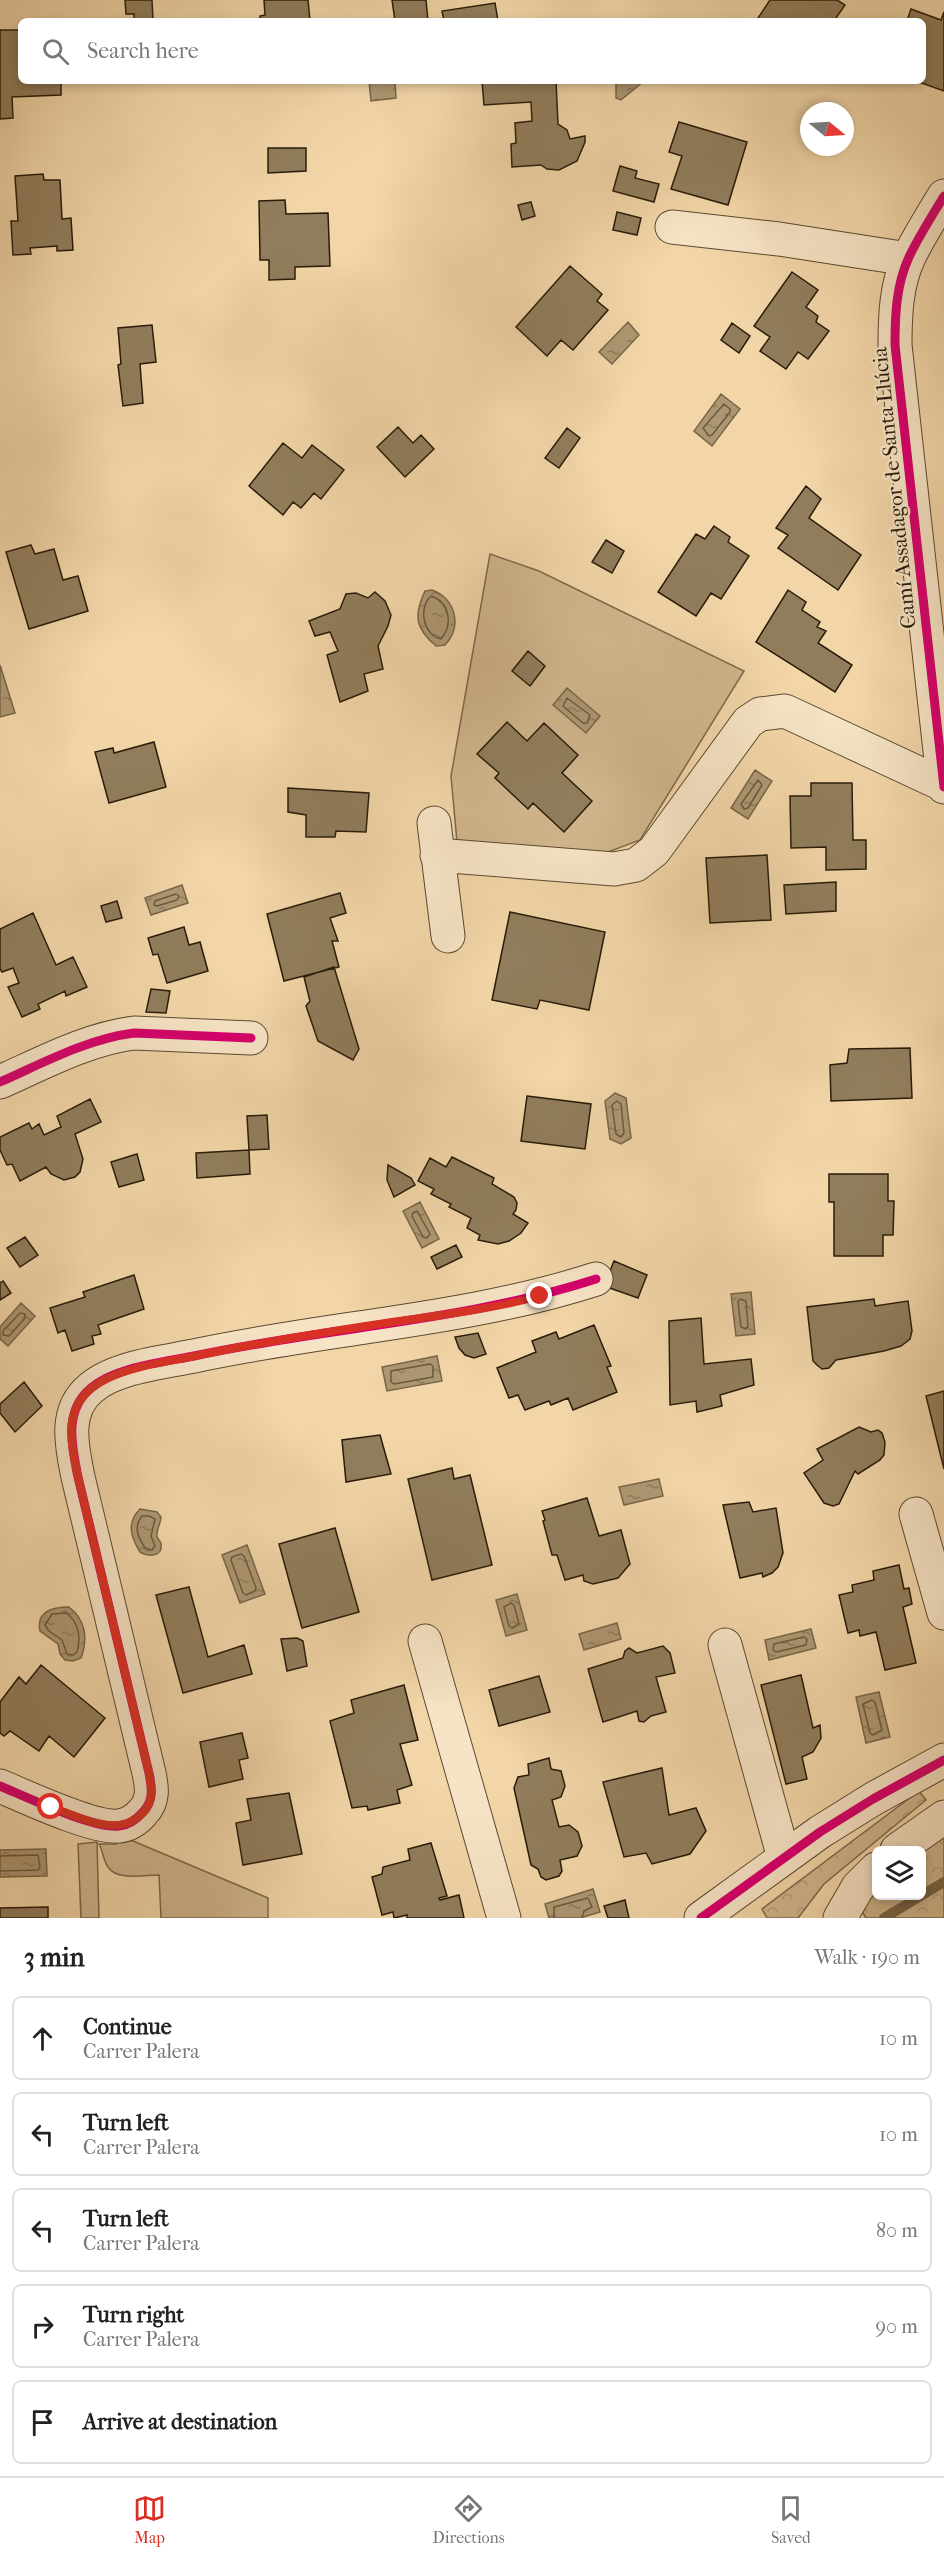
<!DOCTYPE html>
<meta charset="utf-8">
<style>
:root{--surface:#fff;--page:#f2f2f2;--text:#222;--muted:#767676;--line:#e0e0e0;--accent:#d93025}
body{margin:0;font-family:"IM FELL French Canon",serif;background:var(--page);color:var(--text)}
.controls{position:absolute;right:18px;bottom:18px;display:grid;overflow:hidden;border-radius:9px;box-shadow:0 3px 9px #0003}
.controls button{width:54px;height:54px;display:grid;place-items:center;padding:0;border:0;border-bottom:2px solid var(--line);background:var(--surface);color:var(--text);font:30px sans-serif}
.compass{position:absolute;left:800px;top:102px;width:54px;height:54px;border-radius:50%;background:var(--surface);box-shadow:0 3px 9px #0003;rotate:108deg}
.stop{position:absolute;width:18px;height:18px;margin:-14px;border:4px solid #d93025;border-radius:50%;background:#fff}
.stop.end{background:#d93025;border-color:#fff;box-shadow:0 2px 6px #0008}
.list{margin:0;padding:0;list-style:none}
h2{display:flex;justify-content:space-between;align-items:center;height:78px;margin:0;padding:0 24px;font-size:26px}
h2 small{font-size:20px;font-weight:400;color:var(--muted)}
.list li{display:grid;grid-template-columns:39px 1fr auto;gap:18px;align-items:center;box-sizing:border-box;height:84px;margin:0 12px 12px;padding:0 12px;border:2px solid var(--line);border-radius:9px}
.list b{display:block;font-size:22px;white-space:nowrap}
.list p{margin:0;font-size:20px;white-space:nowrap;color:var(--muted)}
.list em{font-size:20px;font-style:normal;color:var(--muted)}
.icon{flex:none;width:33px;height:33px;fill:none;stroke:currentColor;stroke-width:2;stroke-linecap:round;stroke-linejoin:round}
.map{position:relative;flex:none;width:944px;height:1918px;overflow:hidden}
.search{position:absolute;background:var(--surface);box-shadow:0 3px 9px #0003;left:18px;right:18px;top:18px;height:66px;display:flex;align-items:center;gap:15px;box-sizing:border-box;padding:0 21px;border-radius:9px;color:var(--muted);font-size:22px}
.sheet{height:558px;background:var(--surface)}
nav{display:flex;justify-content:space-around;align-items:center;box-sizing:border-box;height:84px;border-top:2px solid var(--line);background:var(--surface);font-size:16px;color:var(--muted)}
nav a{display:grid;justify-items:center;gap:3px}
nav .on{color:var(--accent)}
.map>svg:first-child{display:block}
.green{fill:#d0b68d;stroke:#7c694b;stroke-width:1.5}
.forest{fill:url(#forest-crowns);stroke:#7c694b;stroke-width:1.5}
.water{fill:url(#water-ripples);stroke:#786648;stroke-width:1.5}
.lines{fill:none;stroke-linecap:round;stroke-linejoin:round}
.shore{stroke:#6a5a3e;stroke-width:1.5}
.stream{stroke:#786648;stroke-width:10}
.building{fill:#917d5c;stroke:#281c09;stroke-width:1.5}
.minor-casing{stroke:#5a4a31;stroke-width:35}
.minor{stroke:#f7e4c6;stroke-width:33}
.cycleway-casing{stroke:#f7e4c6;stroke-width:13}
.cycleway{stroke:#d6006c;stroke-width:9}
.route{stroke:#d93025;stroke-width:8}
.labels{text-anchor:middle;stroke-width:4.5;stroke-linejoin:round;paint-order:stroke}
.street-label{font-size:21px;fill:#281c09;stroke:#f7e4c6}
</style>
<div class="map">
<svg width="944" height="1918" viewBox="0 0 944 1918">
<defs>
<pattern id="forest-crowns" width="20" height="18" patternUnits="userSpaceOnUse" patternTransform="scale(1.5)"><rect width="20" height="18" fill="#d0b68d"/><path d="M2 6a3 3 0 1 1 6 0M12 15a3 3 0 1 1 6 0" fill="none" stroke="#b39c78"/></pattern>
<pattern id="water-ripples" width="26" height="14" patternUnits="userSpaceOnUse" patternTransform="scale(1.5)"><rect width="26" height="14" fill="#ad9772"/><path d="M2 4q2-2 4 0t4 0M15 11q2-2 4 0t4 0" fill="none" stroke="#8d7a5c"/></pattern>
</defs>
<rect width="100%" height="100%" fill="#f2d6a8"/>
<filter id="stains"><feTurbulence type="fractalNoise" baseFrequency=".00333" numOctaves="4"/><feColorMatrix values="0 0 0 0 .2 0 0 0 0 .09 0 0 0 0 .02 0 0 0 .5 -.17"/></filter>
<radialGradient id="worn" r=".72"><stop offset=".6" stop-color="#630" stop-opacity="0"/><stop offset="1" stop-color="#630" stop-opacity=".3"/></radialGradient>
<path class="green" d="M490,554L539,571L744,671L640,840L603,854L457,842L451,776Z
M126,1838L268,1898V1918H161L159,1875C144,1875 117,1881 108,1867C103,1860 103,1851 99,1844H116Z
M97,1842L99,1918H81L78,1844Z"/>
<path class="forest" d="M919,1791L926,1800L824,1884L798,1918H767L762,1909Z
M944,1832V1918H866L858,1905L876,1885V1896H922V1850Z"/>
<path class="water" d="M369,81H395L396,98L371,101Z
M616,81H644L621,100L616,98Z
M628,322L639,335L612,364L599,352Z
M721,394L740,409L712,446L694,431Z
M432,590C455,598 463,626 445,645L436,646C416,629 413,616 425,591Z
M0,665L15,713L0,717Z
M567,688L600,716L586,733L553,705Z
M755,770L772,781L748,819L731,808Z
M182,885L188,903L151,915L145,898Z
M615,1093L626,1098L631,1138L621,1144L610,1139L605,1101Z
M420,1202L439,1239L422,1248L403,1211Z
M751,1292L755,1334L736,1336L731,1294Z
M21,1303L35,1316L8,1346L0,1339V1327Z
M437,1356L442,1381L387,1391L382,1367Z
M659,1479L663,1496L624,1505L619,1487Z
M140,1509L157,1512L161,1517C161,1523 156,1530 157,1536C157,1539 161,1541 161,1544C163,1557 148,1557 140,1552C131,1537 126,1523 140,1509Z
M247,1545L265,1594L240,1603L222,1555Z
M517,1594L527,1630L506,1636L496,1600Z
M69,1607C86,1620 88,1639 81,1658L73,1661L65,1660L60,1654L58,1644L40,1631C36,1611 53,1607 69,1607Z
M617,1623L621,1639L584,1650L579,1634Z
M811,1629L816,1648L769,1660L765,1640Z
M879,1692L890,1737L866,1743L856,1697Z
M46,1849L47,1876L0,1877V1850Z
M593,1889L600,1912L580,1918H549L545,1904Z"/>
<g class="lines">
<path class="shore" d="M724,404L730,409V412L712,435L709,436L703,428Z
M431,596C450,602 453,625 441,639C423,635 418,608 431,596Z
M567,698L590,715L587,723H583L563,706Z
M758,780L762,785L748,808L744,809L741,804Z
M176,894L179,896L177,900L157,906L154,905L155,901Z
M617,1101L621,1104L624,1133L621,1137L616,1134L612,1105Z
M417,1211L430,1234L427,1238L423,1237L412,1216L413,1213Z
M740,1299L746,1301L748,1326L746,1329L741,1327L738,1302Z
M20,1313L25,1314V1318L9,1336L3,1335V1331Z
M430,1364L433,1366V1377L394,1384L391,1382V1371Z
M142,1516H149L155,1519L151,1536L155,1546L152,1550L145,1548C138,1537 133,1527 142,1516Z
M241,1554L244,1556L256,1588L255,1591L246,1595L243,1593L231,1560L232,1557Z
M511,1603L514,1605L519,1624L512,1628L509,1626L504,1607Z
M66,1613C79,1622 81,1638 77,1652L73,1655L67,1654L62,1640L49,1631L45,1625L52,1614Z
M804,1637L807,1639L806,1645L776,1652L773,1650L774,1644Z
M872,1700L875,1702L882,1730L873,1735L870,1733L863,1704Z
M0,1856L38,1855L40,1867L38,1870L0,1871
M554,1918V1907L588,1898L592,1907L584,1911L582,1918"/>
<path class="stream" d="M884,1918L944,1882"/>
</g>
<path class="building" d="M125,0H152L153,21H134V14H126Z
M264,0H308L310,21H260V16L265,15Z
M392,0H426L428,21H395Z
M770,0H837L845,5L834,21H756Z
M495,3L498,21H444L442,11Z
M911,9L941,20L944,12V91L916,81H923V21H907Z
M0,30H21V81H61V95L12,97L13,118L0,119Z
M482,81H556L558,124L567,130L570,139L585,136V142L577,161L559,170L547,169L541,165L512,167L511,144L516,143L515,123L532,121L531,102L484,105Z
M679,122L747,142L728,205L671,189L682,156L669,152Z
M268,148H306V171L268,173Z
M620,166L637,171L635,178L659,184L654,202L613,191Z
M43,174L44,180H60L62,219L71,218L73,250L57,251V246L30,248L31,254L13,255L11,221H18L15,176Z
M285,200L286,214L328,213L330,266L295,267V279L269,280V260H260L259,201Z
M531,202L535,216L522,220L518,205Z
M617,212L641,218L637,235L613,230Z
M570,266L602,294L597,301L608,310L573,350L561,340L547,356L516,327Z
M792,272L818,290L806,307L818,316L816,322L829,331L808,359L798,352L786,369L760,351L770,337L754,326Z
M732,323L750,336L739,353L721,340Z
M152,325L156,362L140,364L143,403L123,406L118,365L121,364L118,328Z
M398,427L413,443L421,435L434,449L405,477L377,447Z
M567,428L580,438L559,468L545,458Z
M283,443L302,458L312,445L344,470L321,499L314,493L301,508L293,502L283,515L249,486Z
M806,486L821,499L809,518L861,555L838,590L778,548L788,535L776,528Z
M714,526L730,537L728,542L749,556L721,599L711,593L696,616L658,592L696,534L705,539Z
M606,540L624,551L612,573L592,562Z
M31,545L35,554L54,549L63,580L78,576L88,611L29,629L6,552Z
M788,590L806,602L802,610L820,622L817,627L826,631L818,643L852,665L835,692L756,642Z
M375,592L385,601L391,615L388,626L378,646L383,669L364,674L368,691L340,702L327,655L338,651L330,632L315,636L309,621L340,609L346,594L356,593L368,598Z
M528,651L545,666L530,686L512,671Z
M507,722L527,741L544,723L578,755L562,773L592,801L564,832L533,803L528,809L495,778L499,773L477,754Z
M154,742L166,787L109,803L95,752L113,748L114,753Z
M811,783H852L853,840H866V869L826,870V847L791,848L790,796H811Z
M288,788L369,793L366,832L336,831L335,837H306V815L288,812Z
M767,855L771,920L710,923L706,858Z
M836,882V911L786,914L784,885Z
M340,893L346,913L330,918L338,941H332L339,967L284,981L267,914Z
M117,901L122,918L106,922L101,906Z
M510,912L605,932L589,1010L540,1000L537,1009L492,1000Z
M33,913L56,965L73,957L87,987L66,996L65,991L38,1004L40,1009L22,1017L8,987L19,983L13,968L2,972L0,969V929Z
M184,927L189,945L200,942L208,971L167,983L158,954L153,955L148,938Z
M334,967L359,1049L353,1060L318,1041L306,1006L310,1001L304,977Z
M151,989L170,991L166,1013L146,1012Z
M910,1048L912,1098L831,1101L830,1065L847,1063L849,1049Z
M527,1096L591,1104L585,1149L521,1141Z
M90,1099L101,1122L75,1134L83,1159L80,1172L75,1177L64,1180L51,1174L46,1167L20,1181L12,1164L7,1165L0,1150V1137L29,1123L32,1129L39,1124L44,1135L61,1127L57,1116Z
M267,1115L269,1149L249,1150L247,1116Z
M249,1150L250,1174L197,1178L196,1153Z
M137,1154L144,1180L119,1187L111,1162Z
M452,1157L494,1178L492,1184L514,1197L517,1203L516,1210L513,1214L528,1223L521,1233L509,1241L498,1244L478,1240L480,1235L467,1228L471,1218L449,1207L451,1204L431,1194L434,1189L418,1181L430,1158L446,1167Z
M388,1165L411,1178L415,1185L394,1197L387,1180Z
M829,1174H888V1201H894L893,1235H883V1256H834V1202H829Z
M25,1237L38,1255L20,1267L7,1248Z
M456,1245L462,1257L437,1269L431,1257Z
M614,1261L647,1275L638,1298L604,1286Z
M134,1275L144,1309L98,1325L101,1334L92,1336L94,1344L72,1351L65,1330L58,1333L50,1308L85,1297L83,1292Z
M3,1281L11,1293L0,1300V1283Z
M874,1299L875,1306L908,1301L912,1331L910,1339L901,1346L884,1351L836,1360L829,1368L822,1369L817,1365L813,1361L807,1307Z
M701,1318L704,1364L751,1359L754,1385L720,1395L722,1406L697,1412L696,1401L670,1405L669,1321Z
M594,1325L611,1366L607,1367L617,1392L573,1410L568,1398L551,1405L549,1401L525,1410L518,1395L509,1398L497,1368L536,1352L532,1341L556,1332L559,1339Z
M478,1333L486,1354L474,1358L465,1355L459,1348L455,1337Z
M24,1382L42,1406L15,1432L0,1413V1404Z
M944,1391V1469L926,1396Z
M859,1427L871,1432L878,1430L882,1433L885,1442L884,1455L880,1460L858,1474L855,1471L839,1504L833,1506L824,1503L804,1473L823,1460L817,1449Z
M380,1435L391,1474L346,1482L342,1440Z
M452,1468L454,1479L470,1475L492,1565L432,1580L408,1479Z
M587,1498L599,1536L621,1530L630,1564L618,1578L593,1584L584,1581L583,1575L565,1580L557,1555H552L543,1521L545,1520L542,1511Z
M749,1502L753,1512L776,1508L783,1553L778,1567L772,1573L763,1577L762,1573L740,1578L723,1505Z
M335,1528L359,1612L302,1628L279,1544Z
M899,1565L904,1589L909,1588L912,1604L903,1607L916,1663L885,1670L876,1632L860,1636L859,1630L848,1633L839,1595L853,1592L852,1585L874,1580L873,1571Z
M189,1587L208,1657L244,1645L252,1674L183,1693L156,1595Z
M297,1638L303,1641L307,1666L287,1671L281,1639Z
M663,1646L670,1653L675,1673L656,1677L666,1712L651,1716L644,1722L639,1721L637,1711L603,1722L588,1669L623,1658L625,1651L629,1648L637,1653Z
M41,1665L105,1718L74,1757L49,1736L39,1751L10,1731L4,1736L0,1733V1702L19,1677L26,1684Z
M801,1675L813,1728L820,1725L821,1738L813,1752L802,1757L807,1779L786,1784L761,1685Z
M539,1676L550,1712L499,1726L489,1690Z
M404,1685L418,1740L400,1744L412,1785L397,1790L400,1803L368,1810L367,1806L352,1808L330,1721L354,1713L351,1700Z
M242,1733L248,1758L239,1760L243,1779L209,1787L200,1742Z
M549,1758L551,1769L561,1771L565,1786L561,1797L552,1800L559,1827L569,1825L578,1832L582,1846L577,1856L560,1860L562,1871L559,1876L546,1880L541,1877L538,1869L531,1865L514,1788L518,1777L529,1775L528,1764Z
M662,1768L669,1815L696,1808L706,1831L690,1854L652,1864L646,1853L624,1857L603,1782Z
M289,1793L302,1854L243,1865L236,1823L251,1820L247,1799Z
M431,1843L447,1896L439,1898L440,1900L459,1895L464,1918H407V1915L394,1918L393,1912L382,1915L372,1877L382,1874L383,1867L410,1860L408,1849Z
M625,1900L629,1918H608L604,1906Z
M48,1907V1918H0V1908Z"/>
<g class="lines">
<defs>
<path id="minor" d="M944,196C932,216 919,236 909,257C896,285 895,316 895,345L944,787
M672,227L779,239L908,259
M434,823L448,936
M437,855L614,869L636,865L654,851L748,722L760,714L785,711L944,785
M0,1082C43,1063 87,1039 134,1033L251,1038
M916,1514L944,1613
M425,1641L504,1918
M725,1645L784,1858
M0,1786C26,1797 94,1829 119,1826C128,1825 137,1819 143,1812C154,1801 152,1787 149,1773L78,1477C72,1447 63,1411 91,1388C115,1367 164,1362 194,1356C328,1327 466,1321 596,1279
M897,1850L944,1817
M701,1918L820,1832L873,1799L944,1760
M840,1918L858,1887L876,1869"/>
</defs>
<use href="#minor" class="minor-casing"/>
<use href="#minor" class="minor"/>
<defs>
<path id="cycleway" d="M944,196C932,216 919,236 909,257C896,285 895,316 895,345L944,787
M0,1082C43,1063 87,1039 134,1033L251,1038
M0,1786C26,1797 94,1829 119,1826C128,1825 137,1819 143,1812C154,1801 152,1787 149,1773L78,1477C72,1447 63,1411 91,1388C115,1367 164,1362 194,1356C328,1327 466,1321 596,1279
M701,1918L820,1832L873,1799L944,1760"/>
</defs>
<use href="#cycleway" class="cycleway-casing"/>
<use href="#cycleway" class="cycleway"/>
</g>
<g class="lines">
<path class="route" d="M51,1807C80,1817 117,1839 143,1813C154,1801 152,1787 149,1773L78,1477C73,1452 64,1420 82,1398C104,1369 161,1363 195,1356C260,1342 326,1332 392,1322C442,1315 492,1309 540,1296"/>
</g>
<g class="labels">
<g class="street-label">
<text transform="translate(894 488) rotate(-96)" y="7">Camí Assadagor de Santa Llúcia</text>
</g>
</g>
<rect width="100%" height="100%" filter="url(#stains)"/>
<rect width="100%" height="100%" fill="url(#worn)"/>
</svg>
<div class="controls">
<button><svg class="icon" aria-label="layers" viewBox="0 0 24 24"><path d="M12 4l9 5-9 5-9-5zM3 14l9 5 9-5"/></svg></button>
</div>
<svg class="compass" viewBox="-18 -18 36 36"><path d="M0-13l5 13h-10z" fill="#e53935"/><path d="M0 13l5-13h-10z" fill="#767676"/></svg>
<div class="stop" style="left:51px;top:1807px"></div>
<div class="stop end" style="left:540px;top:1296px"></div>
<div class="search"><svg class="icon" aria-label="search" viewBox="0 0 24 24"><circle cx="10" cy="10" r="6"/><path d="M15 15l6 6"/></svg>Search here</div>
</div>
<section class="sheet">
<h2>3 min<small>Walk · 190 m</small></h2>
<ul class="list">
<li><svg class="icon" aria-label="ahead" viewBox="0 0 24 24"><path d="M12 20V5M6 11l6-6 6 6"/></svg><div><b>Continue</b><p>Carrer Palera</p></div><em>10 m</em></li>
<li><svg class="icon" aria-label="left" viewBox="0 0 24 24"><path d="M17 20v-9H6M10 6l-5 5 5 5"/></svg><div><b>Turn left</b><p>Carrer Palera</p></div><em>10 m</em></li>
<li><svg class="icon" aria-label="left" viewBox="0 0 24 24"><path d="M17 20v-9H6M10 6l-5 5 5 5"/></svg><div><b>Turn left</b><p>Carrer Palera</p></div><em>80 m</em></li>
<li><svg class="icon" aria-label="right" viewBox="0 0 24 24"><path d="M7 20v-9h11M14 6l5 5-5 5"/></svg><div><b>Turn right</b><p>Carrer Palera</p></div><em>90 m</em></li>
<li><svg class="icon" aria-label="arrive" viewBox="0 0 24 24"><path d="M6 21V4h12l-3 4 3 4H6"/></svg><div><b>Arrive at destination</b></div></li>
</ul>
</section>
<nav>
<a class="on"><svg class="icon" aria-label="map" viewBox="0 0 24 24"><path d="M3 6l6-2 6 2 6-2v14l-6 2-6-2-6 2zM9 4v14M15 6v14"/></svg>Map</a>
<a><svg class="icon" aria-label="directions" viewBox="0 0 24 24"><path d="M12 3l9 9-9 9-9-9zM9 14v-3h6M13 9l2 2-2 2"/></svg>Directions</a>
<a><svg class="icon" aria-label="saved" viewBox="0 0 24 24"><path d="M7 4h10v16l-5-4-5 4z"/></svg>Saved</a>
</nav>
